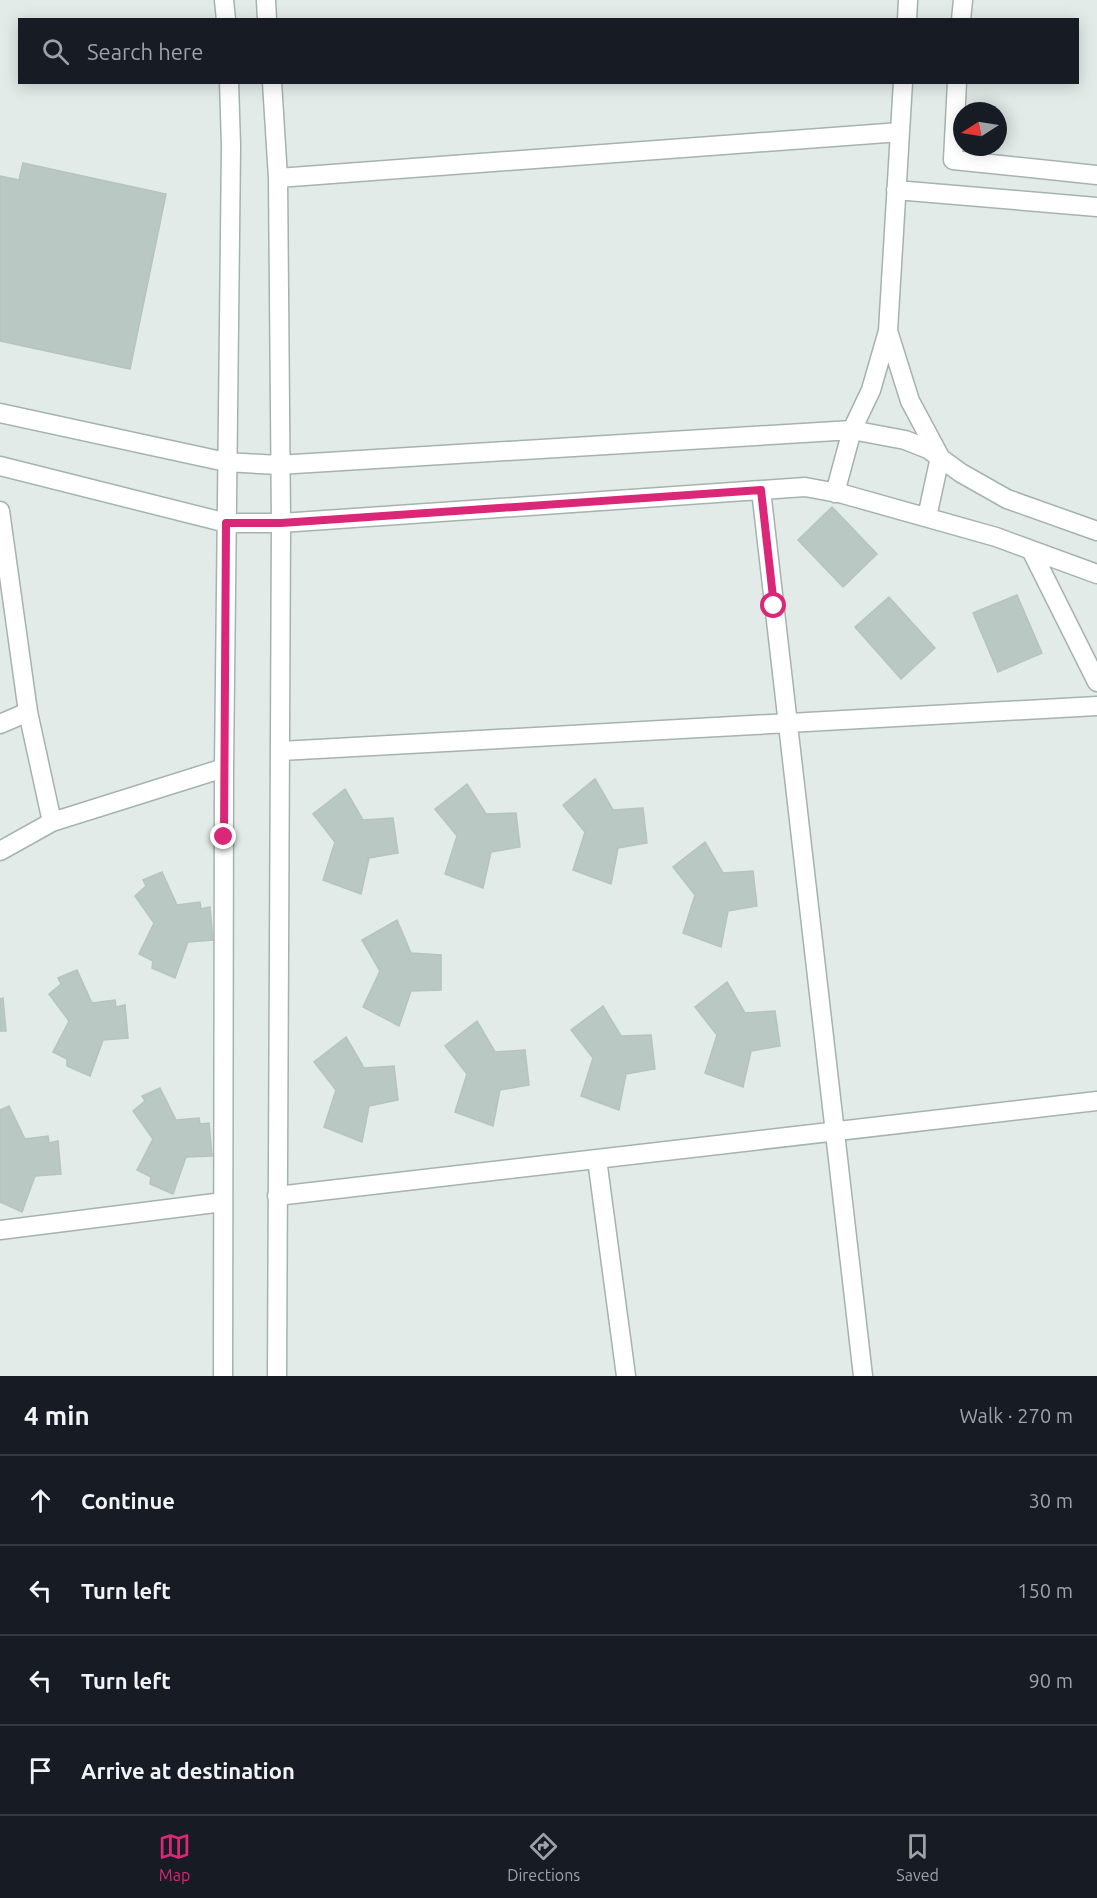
<!DOCTYPE html>
<meta charset="utf-8">
<style>
:root{--surface:#171b24;--page:#20242c;--text:#f1f3f6;--muted:#9ea1a6;--line:#363941;--accent:#db2777}
body{margin:0;font-family:Ubuntu,sans-serif;background:var(--page);color:var(--text)}
.compass{position:absolute;left:953px;top:102px;width:54px;height:54px;border-radius:50%;background:var(--surface);box-shadow:0 3px 15px #0003;rotate:258deg}
.stop{position:absolute;width:18px;height:18px;margin:-14px;border:4px solid #db2777;border-radius:50%;background:#fff}
.stop.end{background:#db2777;border-color:#fff;box-shadow:0 2px 6px #0008}
.list{margin:0;padding:0;list-style:none}
h2{display:flex;justify-content:space-between;align-items:center;height:78px;margin:0;padding:0 24px;font-size:26px}
h2 small{font-size:20px;font-weight:400;color:var(--muted)}
.list li{display:grid;grid-template-columns:39px 1fr auto;gap:18px;align-items:center;box-sizing:border-box;height:90px;padding:0 24px;border-top:2px solid var(--line)}
.list b{display:block;font-size:22px;white-space:nowrap}
.list em{font-size:20px;font-style:normal;color:var(--muted)}
.icon{flex:none;width:33px;height:33px;fill:none;stroke:currentColor;stroke-width:2;stroke-linecap:round;stroke-linejoin:round}
.map{position:relative;flex:none;width:1097px;height:1376px;overflow:hidden}
.search{position:absolute;background:var(--surface);box-shadow:0 3px 15px #0003;left:18px;right:18px;top:18px;height:66px;display:flex;align-items:center;gap:15px;box-sizing:border-box;padding:0 21px;border-radius:0px;color:var(--muted);font-size:22px}
.sheet{height:438px;background:var(--surface)}
nav{display:flex;justify-content:space-around;align-items:center;box-sizing:border-box;height:84px;border-top:2px solid var(--line);background:var(--surface);font-size:16px;color:var(--muted)}
nav a{display:grid;justify-items:center;gap:3px}
nav .on{color:var(--accent)}
.map>svg:first-child{display:block}
.building{fill:#bac8c3;stroke:#b4c4bf;stroke-width:1.5}
.lines{fill:none;stroke-linecap:round;stroke-linejoin:round}
.minor-casing{stroke:#a5b3ae;stroke-width:21}
.minor{stroke:#fff;stroke-width:18}
.route{stroke:#db2777;stroke-width:8}
</style>
<div class="map">
<svg width="1097" height="1376" viewBox="0 0 1097 1376">
<rect width="100%" height="100%" fill="#e2ebe7"/>
<path class="building" d="M23,163L166,194L130,369L0,341V176L19,180Z
M832,507L877,554L843,587L798,540Z
M1017,595L1042,653L998,672L973,613Z
M889,597L935,648L901,679L855,627Z
M595,779L613,810L643,808L647,843L618,848L611,884L573,870L585,832L563,805Z
M467,784L486,814L516,813L520,847L491,852L483,888L445,874L457,836L435,809Z
M345,789L363,820L393,818L398,853L369,858L361,894L323,880L335,842L313,814Z
M705,842L723,873L753,871L757,906L728,911L721,947L683,933L695,895L673,867Z
M162,872L177,905L200,902L201,909L210,907L213,940L188,942L175,978L152,968L153,961L139,954L154,923L135,896L146,886L143,880Z
M397,920L411,953L441,955V990L411,991L399,1026L363,1007L380,971L362,940Z
M77,970L92,1003L115,1000L116,1007L125,1005L128,1038L103,1040L90,1076L67,1066V1059L53,1052L69,1021L49,994L61,984L58,978Z
M727,982L745,1013L775,1011L780,1046L751,1051L743,1087L705,1073L717,1035L695,1007Z
M3,998L6,1031H0V999Z
M603,1006L621,1036L651,1035L655,1069L626,1074L619,1110L581,1096L593,1058L571,1030Z
M477,1021L495,1052L525,1050L529,1085L500,1090L493,1126L455,1112L467,1074L445,1046Z
M346,1037L364,1068L394,1066L398,1100L369,1106L362,1142L324,1127L336,1090L314,1062Z
M160,1088L176,1120L199,1118L200,1124L209,1123L212,1156L186,1157L173,1194L150,1184L151,1177L137,1170L153,1139L133,1111L145,1101L142,1096Z
M9,1106L25,1139L48,1136L49,1143L58,1141L61,1174L35,1176L22,1212L0,1202V1110Z"/>
<g class="lines">
<defs>
<path id="minor" d="M224,0L226,20
M266,0L267,20
M907,20L908,0
M961,20L963,0
M272,82L278,178L281,523L277,1376
M957,82L953,160L1097,175
M278,178L900,132
M896,190L1097,207
M888,331L910,401L940,457L927,517
M0,413L226,462L278,465L852,430L905,440L928,449L961,473L1007,499L1097,531
M0,466L227,523H281L805,487L843,494L996,537L1097,574
M761,490L863,1376
M835,493L852,430L871,390L888,331L903,82
M0,511L28,712L52,822
M1031,550L1097,682
M0,724L28,712
M281,751L1097,706
M0,851L52,822L224,768
M597,1159L626,1376
M277,1196L1097,1101
M0,1230L223,1202
M223,1376L224,768L231,146L229,82"/>
</defs>
<use href="#minor" class="minor-casing"/>
<use href="#minor" class="minor"/>
</g>
<g class="lines">
<path class="route" d="M224,837L226,523H281L761,490L774,606"/>
</g>
</svg>
<svg class="compass" viewBox="-18 -18 36 36"><path d="M0-13l5 13h-10z" fill="#e53935"/><path d="M0 13l5-13h-10z" fill="#9ea1a6"/></svg>
<div class="stop" style="left:774px;top:606px"></div>
<div class="stop end" style="left:224px;top:837px"></div>
<div class="search"><svg class="icon" aria-label="search" viewBox="0 0 24 24"><circle cx="10" cy="10" r="6"/><path d="M15 15l6 6"/></svg>Search here</div>
</div>
<section class="sheet">
<h2>4 min<small>Walk · 270 m</small></h2>
<ul class="list">
<li><svg class="icon" aria-label="ahead" viewBox="0 0 24 24"><path d="M12 20V5M6 11l6-6 6 6"/></svg><div><b>Continue</b></div><em>30 m</em></li>
<li><svg class="icon" aria-label="left" viewBox="0 0 24 24"><path d="M17 20v-9H6M10 6l-5 5 5 5"/></svg><div><b>Turn left</b></div><em>150 m</em></li>
<li><svg class="icon" aria-label="left" viewBox="0 0 24 24"><path d="M17 20v-9H6M10 6l-5 5 5 5"/></svg><div><b>Turn left</b></div><em>90 m</em></li>
<li><svg class="icon" aria-label="arrive" viewBox="0 0 24 24"><path d="M6 21V4h12l-3 4 3 4H6"/></svg><div><b>Arrive at destination</b></div></li>
</ul>
</section>
<nav>
<a class="on"><svg class="icon" aria-label="map" viewBox="0 0 24 24"><path d="M3 6l6-2 6 2 6-2v14l-6 2-6-2-6 2zM9 4v14M15 6v14"/></svg>Map</a>
<a><svg class="icon" aria-label="directions" viewBox="0 0 24 24"><path d="M12 3l9 9-9 9-9-9zM9 14v-3h6M13 9l2 2-2 2"/></svg>Directions</a>
<a><svg class="icon" aria-label="saved" viewBox="0 0 24 24"><path d="M7 4h10v16l-5-4-5 4z"/></svg>Saved</a>
</nav>
